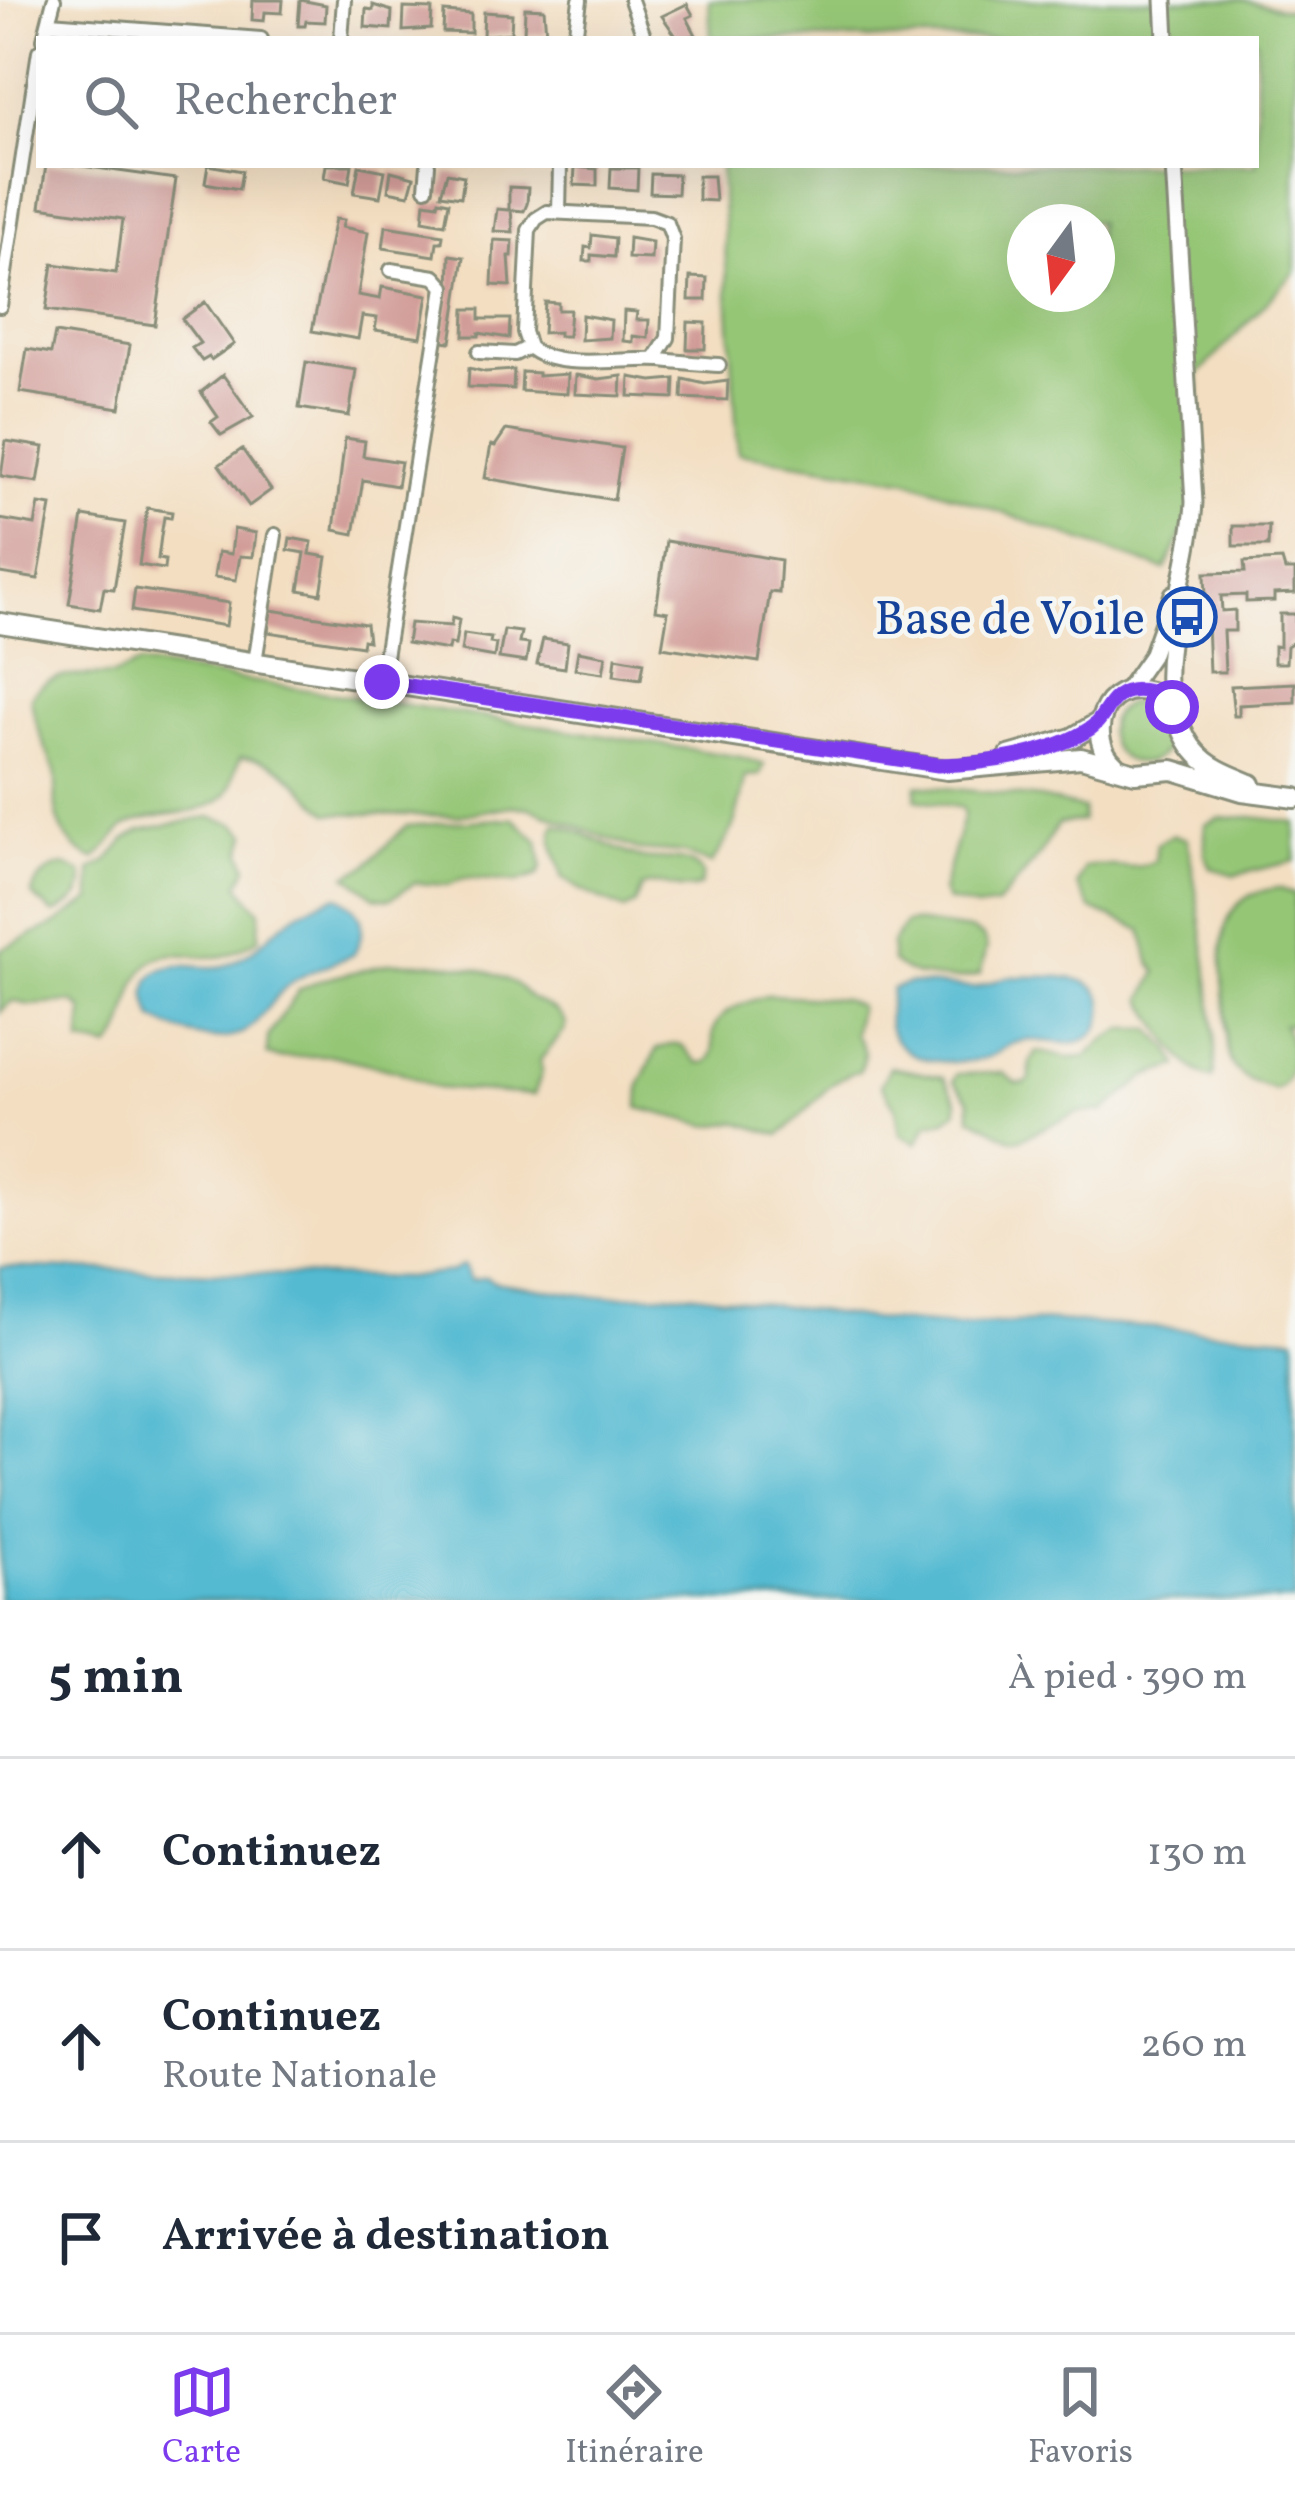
<!DOCTYPE html>
<html lang="fr">
<meta charset="utf-8">
<style>
:root{--surface:#fff;--page:#f2f2f3;--text:#1f2937;--muted:#747a83;--line:#e0e1e3;--accent:#7c3aed}
body{margin:0;font-family:Vollkorn,serif;background:var(--page);color:var(--text)}
.compass{position:absolute;left:1007px;top:204px;width:108px;height:108px;border-radius:50%;background:var(--surface);box-shadow:0 12px 48px #0002;rotate:195deg}
.stop{position:absolute;width:36px;height:36px;margin:-27px;border:9px solid #7c3aed;border-radius:50%;background:#fff}
.stop.end{background:#7c3aed;border-color:#fff;box-shadow:0 3px 12px #0008}
.list{margin:0;padding:0;list-style:none}
h2{display:flex;justify-content:space-between;align-items:center;height:156px;margin:0;padding:0 48px;font-size:51px}
h2 small{font-size:39px;font-weight:400;color:var(--muted)}
.list li{display:grid;grid-template-columns:78px 1fr auto;gap:36px;align-items:center;box-sizing:border-box;height:192px;padding:0 48px;border-top:3px solid var(--line)}
.list b{display:block;font-size:45px;white-space:nowrap}
.list p{margin:0;font-size:39px;white-space:nowrap;color:var(--muted)}
.list em{font-size:39px;font-style:normal;color:var(--muted)}
.icon{flex:none;width:66px;height:66px;fill:none;stroke:currentColor;stroke-width:2;stroke-linecap:round;stroke-linejoin:round}
.map{position:relative;flex:none;width:1295px;height:1600px;overflow:hidden}
.search{position:absolute;background:var(--surface);box-shadow:0 12px 48px #0002;left:36px;right:36px;top:36px;height:132px;display:flex;align-items:center;gap:30px;box-sizing:border-box;padding:0 42px;border-radius:0px;color:var(--muted);font-size:45px}
.sheet{height:732px;background:var(--surface)}
nav{display:flex;justify-content:space-around;align-items:center;box-sizing:border-box;height:168px;border-top:3px solid var(--line);background:var(--surface);font-size:33px;color:var(--muted)}
nav a{display:grid;justify-items:center;gap:6px}
nav .on{color:var(--accent)}
.map>svg:first-child{display:block}
.green{fill:#95c676;stroke:#5a8255;stroke-width:3;fill-rule:evenodd}
.water{fill:#53bad1;stroke:#397c82;stroke-width:3}
.building{fill:#d19b97}
.lines{fill:none;stroke-linecap:round;stroke-linejoin:round}
.minor-casing{stroke:#898e7a;stroke-width:18}
.tertiary-casing{stroke:#898e7a;stroke-width:21}
.primary-casing{stroke:#898e7a;stroke-width:24}
.minor{stroke:#fff;stroke-width:12}
.tertiary{stroke:#fff;stroke-width:15}
.primary{stroke:#fff;stroke-width:18}
.route{stroke:#7c3aed;stroke-width:15}
.labels{text-anchor:middle;stroke-width:9;stroke-linejoin:round;paint-order:stroke}
.transit-label{font-size:48px;fill:#164399;stroke:#f6f6f2;text-anchor:end}
</style>
<div class="map">
<svg width="1295" height="1600" viewBox="0 0 1295 1600">
<rect width="100%" height="100%" fill="#f6f6f2"/>
<filter id="ink" filterUnits="userSpaceOnUse"><feTurbulence type="fractalNoise" baseFrequency=".00833" numOctaves="2"/><feDisplacementMap in="SourceGraphic" scale="24" xChannelSelector="R" yChannelSelector="G"/><feConvolveMatrix kernelMatrix="1 2 1 2 8 2 1 2 1" color-interpolation-filters="sRGB"/></filter>
<filter id="wash" filterUnits="userSpaceOnUse"><feTurbulence type="fractalNoise" baseFrequency=".004" numOctaves="4" result="noise"/><feDisplacementMap in="SourceGraphic" scale="48" xChannelSelector="R" yChannelSelector="G"/><feGaussianBlur stdDeviation="2.7" result="paint"/><feColorMatrix in="noise" values="0 0 0 0 0 0 0 0 0 0 0 0 0 0 0 0 0 1.4 0 .05"/><feComposite in="paint" operator="in"/></filter>
<g filter="url(#wash)">
<rect width="100%" height="100%" fill="#f3dec1"/>
<path class="green" d="M709,0H1242L1295,11V272L1198,375L1202,493L1165,570L909,480L738,453L720,165H1256V39H711ZM1025,222H1097V294H1025Z
M140,664L741,757L764,765L760,775L746,776C736,816 737,828 711,864L684,853L638,850L530,808L511,806L458,816L328,813C300,789 283,757 241,757C231,770 236,788 221,799C196,818 156,810 128,825C113,833 109,850 94,859C73,852 58,829 56,808C54,794 59,782 54,769C46,750 32,717 31,697C49,668 84,678 112,675C121,673 132,667 140,664Z
M1109 732a31 31 0 1 1 62 0a31 31 0 1 1-62 0Z
M917,785L1041,798L1083,809L1082,821L1058,824L1039,856L997,905L977,908L947,901L942,891L964,815L962,808L916,799Z
M210,817L235,824L247,834L242,852L247,867L239,885L260,911L259,938C247,945 237,953 224,956C200,961 169,945 150,963C124,987 133,1026 110,1048L81,1043L83,1010L73,1002L30,1005L12,1001L0,1012V950L56,924L91,900V870L108,861L125,840L140,830Z
M1252,817L1295,822V861L1235,875L1211,868L1205,855V825L1220,818Z
M513,818L538,841L542,867L538,875L517,882L464,878L448,885L415,883L390,899L375,897L347,875L366,866L406,826Z
M555,824C584,830 610,849 639,857C661,863 688,852 703,874L700,886C678,895 663,877 642,887L635,904L625,910L581,890L562,877C559,859 547,841 555,824Z
M1173,835L1187,839C1194,876 1224,1054 1212,1078C1187,1075 1155,1021 1143,999L1157,972L1150,962L1142,930L1091,909L1077,885L1085,867C1111,862 1132,873 1155,861L1157,844Z
M65,865L82,873C87,895 72,904 54,914L32,895C33,881 50,867 65,865Z
M1279,888L1295,894V1024H1283C1295,1047 1295,1078 1276,1090C1259,1084 1237,1079 1230,1060C1224,1045 1227,1021 1225,1004C1221,953 1211,894 1279,888Z
M913,922L970,930L983,937L987,948L980,974C958,983 908,979 892,961V943L905,923Z
M391,963C432,962 479,963 515,984C521,987 524,993 529,997C544,1007 557,1006 566,1024L565,1030L540,1060L542,1072L534,1095L437,1088L398,1071L331,1055L280,1058L267,1055L268,1037L299,990L321,980Z
M769,995L843,999L859,1006L854,1034C864,1047 868,1057 859,1071C829,1075 805,1118 779,1135L737,1122L711,1126L639,1108L640,1084L657,1049C688,1038 678,1046 699,1063L708,1062C717,1051 712,1048 713,1034C715,1010 750,1001 769,995Z
M1124,1029H1150L1168,1047L1179,1066L1147,1076L1104,1111L1077,1113L1020,1139L1013,1140L971,1117L969,1100L953,1081L957,1074L1003,1073L1016,1083L1024,1084L1030,1080V1062L1037,1051L1068,1058L1086,1057L1104,1040Z
M890,1067L943,1077L957,1101V1111L945,1120L928,1123L917,1143L900,1134L896,1109L881,1085Z"/>
<path class="water" d="M338,896C366,912 367,927 354,954C333,963 310,970 292,982C275,994 267,1011 253,1025C227,1051 181,1034 154,1019C146,1002 140,981 161,970C181,960 206,972 227,965C258,953 275,925 303,910C314,904 327,900 338,896Z
M1007,977C1037,978 1110,966 1103,1014C1102,1024 1098,1031 1090,1037C1066,1051 1042,1035 1018,1042C1008,1044 1002,1051 993,1055C963,1068 898,1066 889,1026C887,1014 890,1001 892,989L909,983L974,988Z
M464,1265L470,1280L486,1277L494,1282L597,1297L690,1293L871,1319L953,1326L1054,1321L1295,1337V1600H0V1267L406,1278L450,1272Z"/>
<g id="blocks">
<path class="building" d="M253,0H283L282,13L265,12L264,21L252,20Z
M300,0L326,5L325,22L306,21L305,26H298Z
M687,4L693,15L687,18L696,35L678,39L662,16Z
M373,5L392,11L391,29L365,27L366,9L373,10Z
M404,8L432,9L431,29L403,31Z
M525,8L544,9L546,34L524,35Z
M444,12L471,14V33L443,32Z
M484,12L512,14L511,33L483,36Z
M46,165H75L176,179L155,325L46,310L53,264L116,273L123,219L40,207Z
M208,165L242,171L239,189L205,183Z
M326,165H352L349,183L324,178Z
M359,166L385,171L380,197L354,193Z
M575,167L597,169V186L574,185Z
M611,168H638L637,190L610,188Z
M391,171L414,177L409,195L388,191Z
M447,173L464,176L461,197L441,194Z
M651,174L678,175L677,194L650,193Z
M698,176H713L715,201L698,200Z
M509,187L528,188L527,204L524,211L511,210L513,232L494,231L497,209L509,210Z
M439,200L449,202L445,224L423,220L425,202L438,204Z
M335,219L344,220L342,227L368,232L358,295L380,299L382,287L428,295L421,337L375,330L377,318L362,316L358,339L312,331Z
M386,226L443,235L442,242H437L435,256L383,248Z
M592,235L615,238L614,257L591,255V261H584L585,247L591,248Z
M629,238L652,242L651,259L628,258Z
M494,240L513,241L512,256H509L511,286L492,285Z
M450,255L464,257L451,342L442,341L449,295Z
M690,277L707,278L706,300H689Z
M205,302L234,344L211,360L209,357L202,361L192,348L200,343L182,319Z
M545,302L558,303V310H570L568,336H559V332L543,333Z
M465,309H480V319H510L509,338L479,333V336H464Z
M624,311L637,312L636,320H649L648,338L633,336V342L623,341Z
M582,315L611,320L610,338L581,340Z
M688,322L706,323L705,349H687Z
M55,333L130,345L120,408L20,392L27,349L51,353Z
M306,362L356,370L349,416L299,408Z
M469,368L485,372L514,370L513,389L468,387Z
M522,372L538,373V376L568,374L567,394L521,391Z
M223,375L253,417L221,435L211,422L218,417L201,392Z
M576,375L599,379L622,376L621,396L575,394Z
M630,377L652,381L675,379L674,398L629,396Z
M683,379L705,384L728,381L727,400L682,398Z
M506,430L622,448L614,500L485,478L491,445L495,446Z
M345,438L365,441L363,456L401,462L397,486L363,480L354,534L334,530Z
M6,441L44,447L38,482L1,476Z
M242,449L271,490L249,506L219,465Z
M39,504L51,506L38,579L0,573V519L35,525Z
M147,508L172,512L171,518L164,517L161,536L158,559L165,560L164,569L139,565Z
M83,516L125,523L114,589L104,588L100,609L69,604Z
M1233,526H1269L1268,546H1233Z
M234,529L256,533L253,557L240,556L236,580L214,577L218,552L231,554Z
M290,538L312,542L310,554L327,557L321,594L299,590L305,553L288,550Z
M666,541L781,560L779,593L770,592L759,662L662,647L668,612L656,610Z
M1282,560L1285,570H1295V593L1274,594V601L1246,602V595L1221,596L1222,611L1235,610V631H1223L1225,672H1209L1205,573L1245,572L1244,562Z
M135,589L229,603L226,626L132,611Z
M271,610L366,624L368,641L363,640L362,646L268,632Z
M1280,614H1295V641L1287,646L1286,663H1274V646L1280,647Z
M452,618L459,620L455,645L449,644L448,650L407,643L410,623L451,626Z
M504,630L521,632L519,643L529,644L526,662L499,658Z
M464,634L491,638L490,643L496,644L494,657L461,651Z
M543,639L568,643L565,668L537,664Z
M578,651L606,656L603,673L575,669Z
M616,657L644,662L641,679L614,675Z
M1295,683V702L1239,705V716H1234L1231,686Z"/>
</g>
</g>
<g filter="url(#ink)">
<use href="#blocks" fill-opacity="0" stroke="#898e7a" stroke-width="3"/>
<g class="lines">
<defs>
<path id="minor" d="M631,0L645,39
M50,23L261,39
M44,39L54,0
M341,39L344,0
M575,39L580,0
M426,188L428,165
M559,212L560,165
M0,306L39,51
M529,347L524,332L529,230L536,219L547,212L651,217L667,223L673,239L668,338L655,359
M479,352L515,354L529,347C555,372 627,357 661,360C680,362 699,364 719,365
M255,662L275,535
M381,682L444,287L435,277L391,270"/>
<path id="tertiary" d="M1164,0L1166,39
M1125,693L1151,656L1173,594
M1170,704C1159,643 1191,566 1194,502L1174,165"/>
<path id="primary" d="M0,623L947,770L1081,758L1135,773L1173,770L1242,791L1295,798
M1009,756L1072,738L1099,722
M1115,765C1084,737 1103,679 1150,692C1179,700 1177,731 1194,750C1208,768 1231,776 1251,784"/>
</defs>
<use href="#minor" class="minor-casing"/>
<use href="#tertiary" class="tertiary-casing"/>
<use href="#primary" class="primary-casing"/>
<use href="#minor" class="minor"/>
<use href="#tertiary" class="tertiary"/>
<use href="#primary" class="primary"/>
</g>
</g>
<g class="lines" filter="url(#ink)">
<path class="route" d="M382,682L938,765C986,764 1050,755 1091,728C1107,717 1107,696 1130,691C1147,688 1161,695 1172,707"/>
</g>
<defs>
<symbol id="bus-ring" viewBox="-11 -11 22 22"><circle r="9.5" fill="#f6f6f2" stroke="#1a4fb4" stroke-width="1.5"/><path d="M-5-6H5V4H4V6H2V4H-2V6H-4V4H-5ZM-3.5-4V0h7V-4ZM-3.5 1.2v1.5H-2V1.2ZM2 1.2v1.5H3.5V1.2Z" fill="#1a4fb4"/></symbol>
</defs>
<g fill-rule="evenodd">
<use href="#bus-ring" x="1154" y="584" width="66" height="66"/>
</g>
<g class="labels">
<g class="transit-label">
<text x="1145" y="634">Base de Voile</text>
</g>
</g>
</svg>
<svg class="compass" viewBox="-18 -18 36 36"><path d="M0-13l5 13h-10z" fill="#e53935"/><path d="M0 13l5-13h-10z" fill="#747a83"/></svg>
<div class="stop" style="left:1172px;top:707px"></div>
<div class="stop end" style="left:382px;top:682px"></div>
<div class="search"><svg class="icon" aria-label="search" viewBox="0 0 24 24"><circle cx="10" cy="10" r="6"/><path d="M15 15l6 6"/></svg>Rechercher</div>
</div>
<section class="sheet">
<h2>5 min<small>À pied · 390 m</small></h2>
<ul class="list">
<li><svg class="icon" aria-label="ahead" viewBox="0 0 24 24"><path d="M12 20V5M6 11l6-6 6 6"/></svg><div><b>Continuez</b></div><em>130 m</em></li>
<li><svg class="icon" aria-label="ahead" viewBox="0 0 24 24"><path d="M12 20V5M6 11l6-6 6 6"/></svg><div><b>Continuez</b><p>Route Nationale</p></div><em>260 m</em></li>
<li><svg class="icon" aria-label="arrive" viewBox="0 0 24 24"><path d="M6 21V4h12l-3 4 3 4H6"/></svg><div><b>Arrivée à destination</b></div></li>
</ul>
</section>
<nav>
<a class="on"><svg class="icon" aria-label="map" viewBox="0 0 24 24"><path d="M3 6l6-2 6 2 6-2v14l-6 2-6-2-6 2zM9 4v14M15 6v14"/></svg>Carte</a>
<a><svg class="icon" aria-label="directions" viewBox="0 0 24 24"><path d="M12 3l9 9-9 9-9-9zM9 14v-3h6M13 9l2 2-2 2"/></svg>Itinéraire</a>
<a><svg class="icon" aria-label="saved" viewBox="0 0 24 24"><path d="M7 4h10v16l-5-4-5 4z"/></svg>Favoris</a>
</nav>
